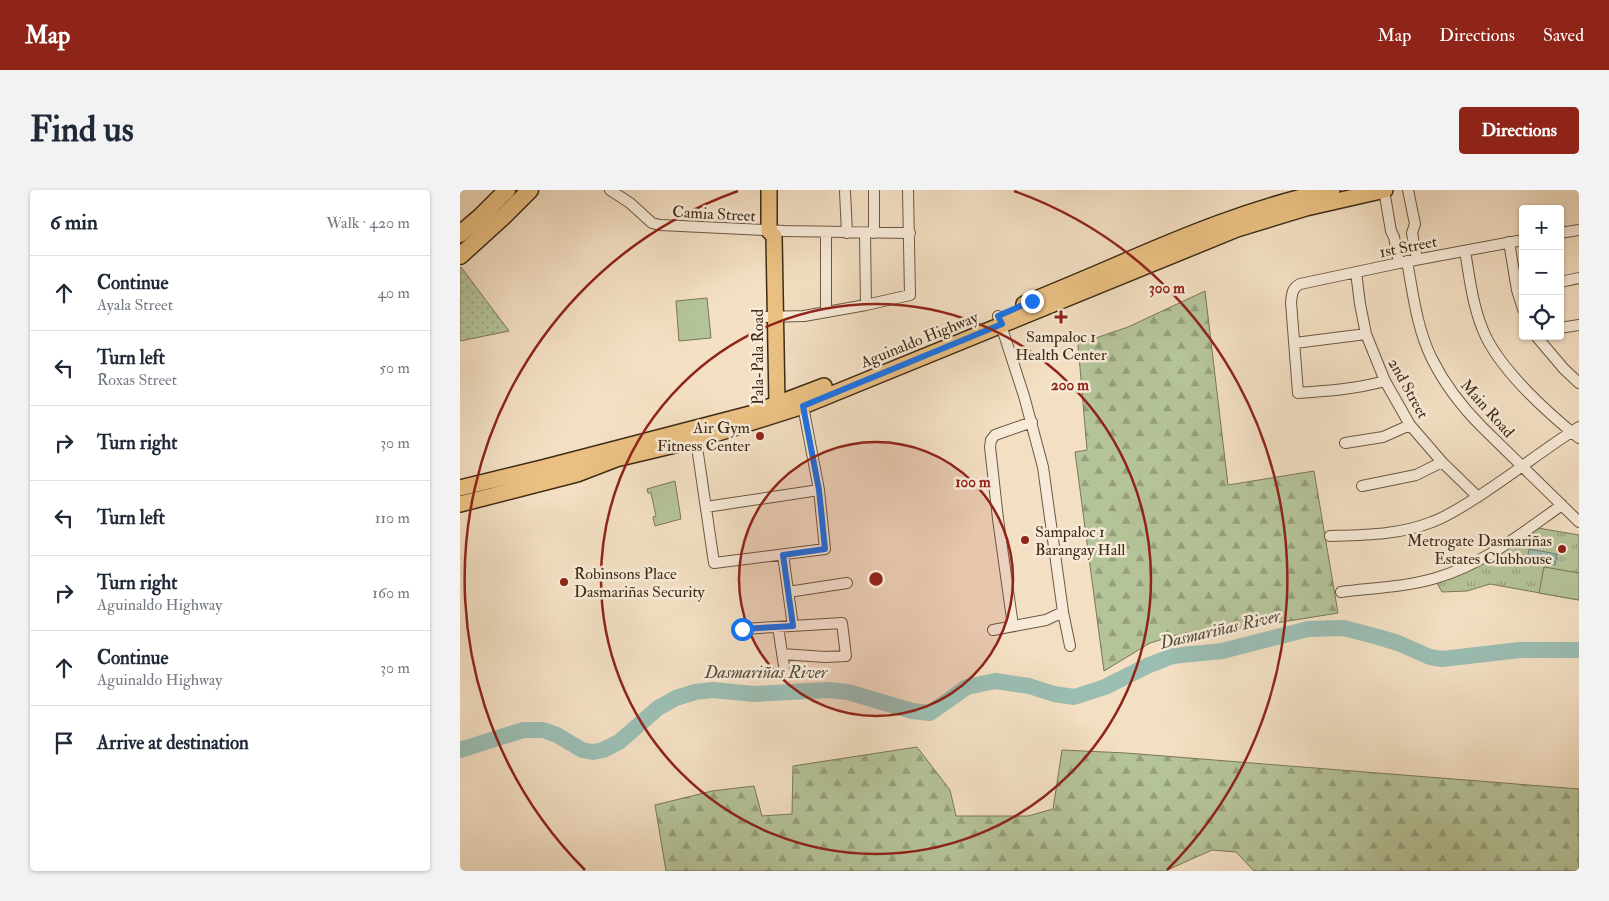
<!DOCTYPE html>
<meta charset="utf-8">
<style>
:root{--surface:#fff;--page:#f2f2f3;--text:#1f2937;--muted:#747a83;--line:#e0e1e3;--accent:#8f2418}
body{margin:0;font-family:"IM FELL Double Pica",serif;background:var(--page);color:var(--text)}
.controls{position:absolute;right:15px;top:15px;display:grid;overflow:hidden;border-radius:5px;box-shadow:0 1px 4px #0004}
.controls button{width:45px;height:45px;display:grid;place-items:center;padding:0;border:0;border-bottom:1px solid var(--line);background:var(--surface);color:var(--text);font:25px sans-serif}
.stop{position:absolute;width:15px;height:15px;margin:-11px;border:4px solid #1a73e8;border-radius:50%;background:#fff}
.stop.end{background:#1a73e8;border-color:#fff;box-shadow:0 1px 5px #0008}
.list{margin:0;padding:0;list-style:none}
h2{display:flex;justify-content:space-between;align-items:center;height:65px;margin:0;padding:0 20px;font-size:21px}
h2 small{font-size:16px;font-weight:400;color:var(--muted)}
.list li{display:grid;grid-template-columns:32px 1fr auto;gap:15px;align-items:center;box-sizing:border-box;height:75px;padding:0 20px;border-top:1px solid var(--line)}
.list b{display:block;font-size:19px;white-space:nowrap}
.list p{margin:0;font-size:16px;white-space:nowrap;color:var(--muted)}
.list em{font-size:16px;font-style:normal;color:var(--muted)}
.icon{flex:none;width:28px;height:28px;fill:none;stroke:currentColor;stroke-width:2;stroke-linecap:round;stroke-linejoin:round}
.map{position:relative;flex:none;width:1119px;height:681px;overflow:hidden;border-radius:5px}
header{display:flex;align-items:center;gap:30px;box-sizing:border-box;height:70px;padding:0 25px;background:var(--accent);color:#fff}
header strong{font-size:24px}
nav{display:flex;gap:28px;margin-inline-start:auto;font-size:18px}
.intro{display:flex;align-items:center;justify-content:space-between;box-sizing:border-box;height:120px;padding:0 30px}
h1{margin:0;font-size:35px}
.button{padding:12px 22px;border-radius:5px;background:var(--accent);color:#fff;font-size:18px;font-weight:700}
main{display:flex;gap:30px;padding:0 30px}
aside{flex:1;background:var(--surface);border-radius:5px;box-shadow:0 1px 4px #0004}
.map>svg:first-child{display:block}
.grass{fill:url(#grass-dots);stroke:#7a7758}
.forest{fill:url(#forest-firs);stroke:#7a7758}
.park{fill:url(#park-tufts);stroke:#7a7758}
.garden{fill:#b5c399;stroke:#7a7758}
.water{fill:url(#water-rules);stroke:#768374}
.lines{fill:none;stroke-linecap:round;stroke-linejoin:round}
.river{stroke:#9bbdb2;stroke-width:16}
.minor-casing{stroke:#6b5841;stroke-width:12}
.primary-casing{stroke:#3e2b16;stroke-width:18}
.trunk-casing{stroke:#3e2b16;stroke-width:19}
.minor{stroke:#f7ead8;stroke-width:10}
.primary{stroke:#eac082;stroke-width:15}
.trunk{stroke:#eac082;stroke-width:16}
.route{stroke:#1a73e8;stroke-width:6}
.ring{fill:none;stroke:#8f2418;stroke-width:2.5}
.poi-dot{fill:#8f2418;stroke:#f7ead8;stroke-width:2}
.labels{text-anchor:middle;stroke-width:5;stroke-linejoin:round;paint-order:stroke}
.street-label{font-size:16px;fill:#3e2b16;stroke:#f7ead8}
.poi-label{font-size:16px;fill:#3e2b16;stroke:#f7ead8;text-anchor:end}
.water-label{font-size:18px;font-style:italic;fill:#55503d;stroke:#f7ead8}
.centre{fill:#8f2418;stroke:#f7ead8;stroke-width:2.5}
.ring-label{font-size:15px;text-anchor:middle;font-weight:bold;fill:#8f2418;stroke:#f7ead8;stroke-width:5;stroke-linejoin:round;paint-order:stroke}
</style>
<header>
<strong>Map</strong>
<nav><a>Map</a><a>Directions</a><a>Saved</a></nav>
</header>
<div class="intro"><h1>Find us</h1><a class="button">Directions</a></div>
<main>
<aside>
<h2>6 min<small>Walk · 420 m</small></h2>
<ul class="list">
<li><svg class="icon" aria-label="ahead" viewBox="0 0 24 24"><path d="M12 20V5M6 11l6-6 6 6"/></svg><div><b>Continue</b><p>Ayala Street</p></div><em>40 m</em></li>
<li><svg class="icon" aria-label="left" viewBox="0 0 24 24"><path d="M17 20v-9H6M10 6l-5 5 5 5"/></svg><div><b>Turn left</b><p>Roxas Street</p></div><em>50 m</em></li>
<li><svg class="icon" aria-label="right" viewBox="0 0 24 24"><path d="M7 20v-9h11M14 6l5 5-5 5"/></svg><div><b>Turn right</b></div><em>30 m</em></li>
<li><svg class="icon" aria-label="left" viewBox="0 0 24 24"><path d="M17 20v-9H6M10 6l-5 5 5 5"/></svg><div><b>Turn left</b></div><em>110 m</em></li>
<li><svg class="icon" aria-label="right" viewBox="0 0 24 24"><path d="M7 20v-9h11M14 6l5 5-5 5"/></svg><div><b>Turn right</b><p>Aguinaldo Highway</p></div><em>160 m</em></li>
<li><svg class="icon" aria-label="ahead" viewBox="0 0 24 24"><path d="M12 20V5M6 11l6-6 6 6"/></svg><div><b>Continue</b><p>Aguinaldo Highway</p></div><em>30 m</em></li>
<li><svg class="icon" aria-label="arrive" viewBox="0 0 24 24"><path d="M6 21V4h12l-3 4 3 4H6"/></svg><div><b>Arrive at destination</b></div></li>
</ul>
</aside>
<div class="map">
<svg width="1119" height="681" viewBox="0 0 1119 681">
<defs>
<pattern id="grass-dots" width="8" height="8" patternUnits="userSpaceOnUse" patternTransform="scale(1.25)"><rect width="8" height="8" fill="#b5c399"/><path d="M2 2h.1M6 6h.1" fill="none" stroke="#959f7c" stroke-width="1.8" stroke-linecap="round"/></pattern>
<pattern id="forest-firs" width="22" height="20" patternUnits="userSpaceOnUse" patternTransform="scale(1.25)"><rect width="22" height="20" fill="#b5c399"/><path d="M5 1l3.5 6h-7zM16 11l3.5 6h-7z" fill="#959f7c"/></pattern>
<pattern id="park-tufts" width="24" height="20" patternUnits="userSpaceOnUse" patternTransform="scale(1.25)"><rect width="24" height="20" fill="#b5c399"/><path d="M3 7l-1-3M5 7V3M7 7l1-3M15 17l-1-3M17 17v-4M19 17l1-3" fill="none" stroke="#959f7c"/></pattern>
<pattern id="water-rules" width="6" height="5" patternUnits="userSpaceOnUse" patternTransform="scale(1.25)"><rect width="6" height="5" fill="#9bbdb2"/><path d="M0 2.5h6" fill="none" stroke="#809a90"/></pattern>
</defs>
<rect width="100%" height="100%" fill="#f3dfc3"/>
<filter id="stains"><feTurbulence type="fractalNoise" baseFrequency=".004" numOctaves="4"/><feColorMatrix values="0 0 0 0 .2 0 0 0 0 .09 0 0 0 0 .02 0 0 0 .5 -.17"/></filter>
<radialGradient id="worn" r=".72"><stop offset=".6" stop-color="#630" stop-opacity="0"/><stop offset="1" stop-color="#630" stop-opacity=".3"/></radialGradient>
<path class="grass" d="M1,77L49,141L0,151V78Z"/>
<path class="forest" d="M745,101L768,295L854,281L878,423L773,440L731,442L713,446L690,453L644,481L615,262L627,260L618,154L668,137Z
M457,557L490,600L496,626H568L593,619L602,560L666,563L1119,599V681H797L793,680L776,662L752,660L705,681H206L195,615L252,601L294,596L302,626L332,624L333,576Z"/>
<path class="park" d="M1078,338L1119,345V410L1030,394L1007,401L982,402L977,393L1006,382L1034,368L1044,360Z"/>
<path class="garden" d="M247,108L251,148L219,151L216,111Z
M215,291L221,329L195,336L193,327L196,326L191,303H188L187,299Z
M1084,377L1119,383V410L1079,403Z"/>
<path class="water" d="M1069,359L1097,364L1095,375L1067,370Z"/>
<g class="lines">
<path class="river" d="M0,560L63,540H83L97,545L122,560L133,562L143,560L159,552L198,518L216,508L235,502L253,500L294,504L369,500L388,502L452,521L470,523L507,497L535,491L569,496L594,504L614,507L645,497L687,476L712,466L762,461L848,439L884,438L918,447L938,453L970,467L982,469L1060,460H1119"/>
<defs>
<path id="minor" d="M150,0L170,13L192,33L200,35L325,41L450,43
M414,0V43
M924,0L931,41L934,47L939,73
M948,0L955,34L952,43L957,69
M385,2L387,43
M405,43L406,115
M1100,43L1119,40
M1049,52L1057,100L1063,119
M1005,61C1010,90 1013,120 1026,147C1044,183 1088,223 1119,248
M947,71C953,104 957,139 972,169C985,195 1002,217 1022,237L1119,332
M896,82L900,114L906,144L925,191L950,235L982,272L1018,307
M1100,92L1119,88
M366,122V42
M538,126L564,206L583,277L603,422L610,456
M305,127L344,126L406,115L450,105L448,0
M1100,138L1119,135
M1076,146L1104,179L1119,193
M835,153L906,144
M925,191C896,199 868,201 838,203L831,112C832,104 832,98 840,94L939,73L1063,50
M236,250L254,373L365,359L359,300L343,216
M885,253L923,247L950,235
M902,296L956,285L982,272
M246,317L359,300
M870,346C905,345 939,345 972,332C991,325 1008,313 1025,302C1057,281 1087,257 1119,237
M323,365L333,436
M328,402L387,393
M881,402C912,398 946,397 976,388C1024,374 1062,343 1102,315
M553,436L538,329L530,257L531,250L535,245L572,232
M318,437L325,482
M282,439L382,433L386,466L365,467L322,464
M533,440L586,430L603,422"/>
<path id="primary" d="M309,0V41L314,46L317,214L315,222
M564,114C593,102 622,90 652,77C723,46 795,16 872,0
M0,298L82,278L290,224L364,196
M0,314L117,284L156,269L236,250L343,216L777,39L846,18L925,0"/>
<path id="trunk" d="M0,44L21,26L47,0
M0,66L44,26L70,0"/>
</defs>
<use href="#minor" class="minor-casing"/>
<use href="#primary" class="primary-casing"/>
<use href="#trunk" class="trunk-casing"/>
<use href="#minor" class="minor"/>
<use href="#primary" class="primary"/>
<use href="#trunk" class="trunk"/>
</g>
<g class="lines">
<path class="route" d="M282,439L333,436L323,365L365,359L359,300L343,216L542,134L538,126L572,111"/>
</g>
<circle cx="416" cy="389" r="137" fill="#8f2418" fill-opacity=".12"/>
<g class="ring">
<circle cx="416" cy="389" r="137"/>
<circle cx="416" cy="389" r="275"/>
<path d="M125 680A412 412 0 0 1 278 1M554 1A412 412 0 0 1 707 680"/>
</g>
<g class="poi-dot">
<path d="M598.5 119.5h5v5h5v5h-5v5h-5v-5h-5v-5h5z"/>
<circle cx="300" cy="246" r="5"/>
<circle cx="565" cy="350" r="5"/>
<circle cx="1102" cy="359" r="5"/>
<circle cx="104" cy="392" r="5"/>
</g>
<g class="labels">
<g class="street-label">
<text transform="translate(254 23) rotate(3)" y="6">Camia Street</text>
<text transform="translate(948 56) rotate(-11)" y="6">1st Street</text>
<text transform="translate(459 149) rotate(-22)" y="6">Aguinaldo Highway</text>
<text transform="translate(297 167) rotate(-90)" y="6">Pala-Pala Road</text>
<text transform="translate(949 198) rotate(61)" y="6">2nd Street</text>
<text transform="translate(1028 218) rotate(48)" y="6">Main Road</text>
</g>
<g class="poi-label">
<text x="601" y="152" text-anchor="middle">Sampaloc 1<tspan x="601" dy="18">Health Center</tspan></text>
<text x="290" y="243">Air Gym<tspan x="290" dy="18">Fitness Center</tspan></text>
<text x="575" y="347" text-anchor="start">Sampaloc 1<tspan x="575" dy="18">Barangay Hall</tspan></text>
<text x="1092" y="356">Metrogate Dasmariñas<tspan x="1092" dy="18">Estates Clubhouse</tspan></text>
<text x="114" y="389" text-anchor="start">Robinsons Place<tspan x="114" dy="18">Dasmariñas Security</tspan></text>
</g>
<g class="water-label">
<text transform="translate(760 439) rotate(-13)" y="6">Dasmariñas River</text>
<text x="306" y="488">Dasmariñas River</text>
</g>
</g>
<circle cx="416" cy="389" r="8" class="centre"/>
<g class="ring-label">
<text x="707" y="103">300 m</text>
<text x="610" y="200">200 m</text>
<text x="513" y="297">100 m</text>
</g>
<rect width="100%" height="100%" filter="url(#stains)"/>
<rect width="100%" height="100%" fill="url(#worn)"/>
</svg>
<div class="controls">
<button>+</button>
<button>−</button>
<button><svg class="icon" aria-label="locate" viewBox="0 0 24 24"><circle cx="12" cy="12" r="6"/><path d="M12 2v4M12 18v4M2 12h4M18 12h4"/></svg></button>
</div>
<div class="stop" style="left:282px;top:439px"></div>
<div class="stop end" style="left:572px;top:111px"></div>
</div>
</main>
